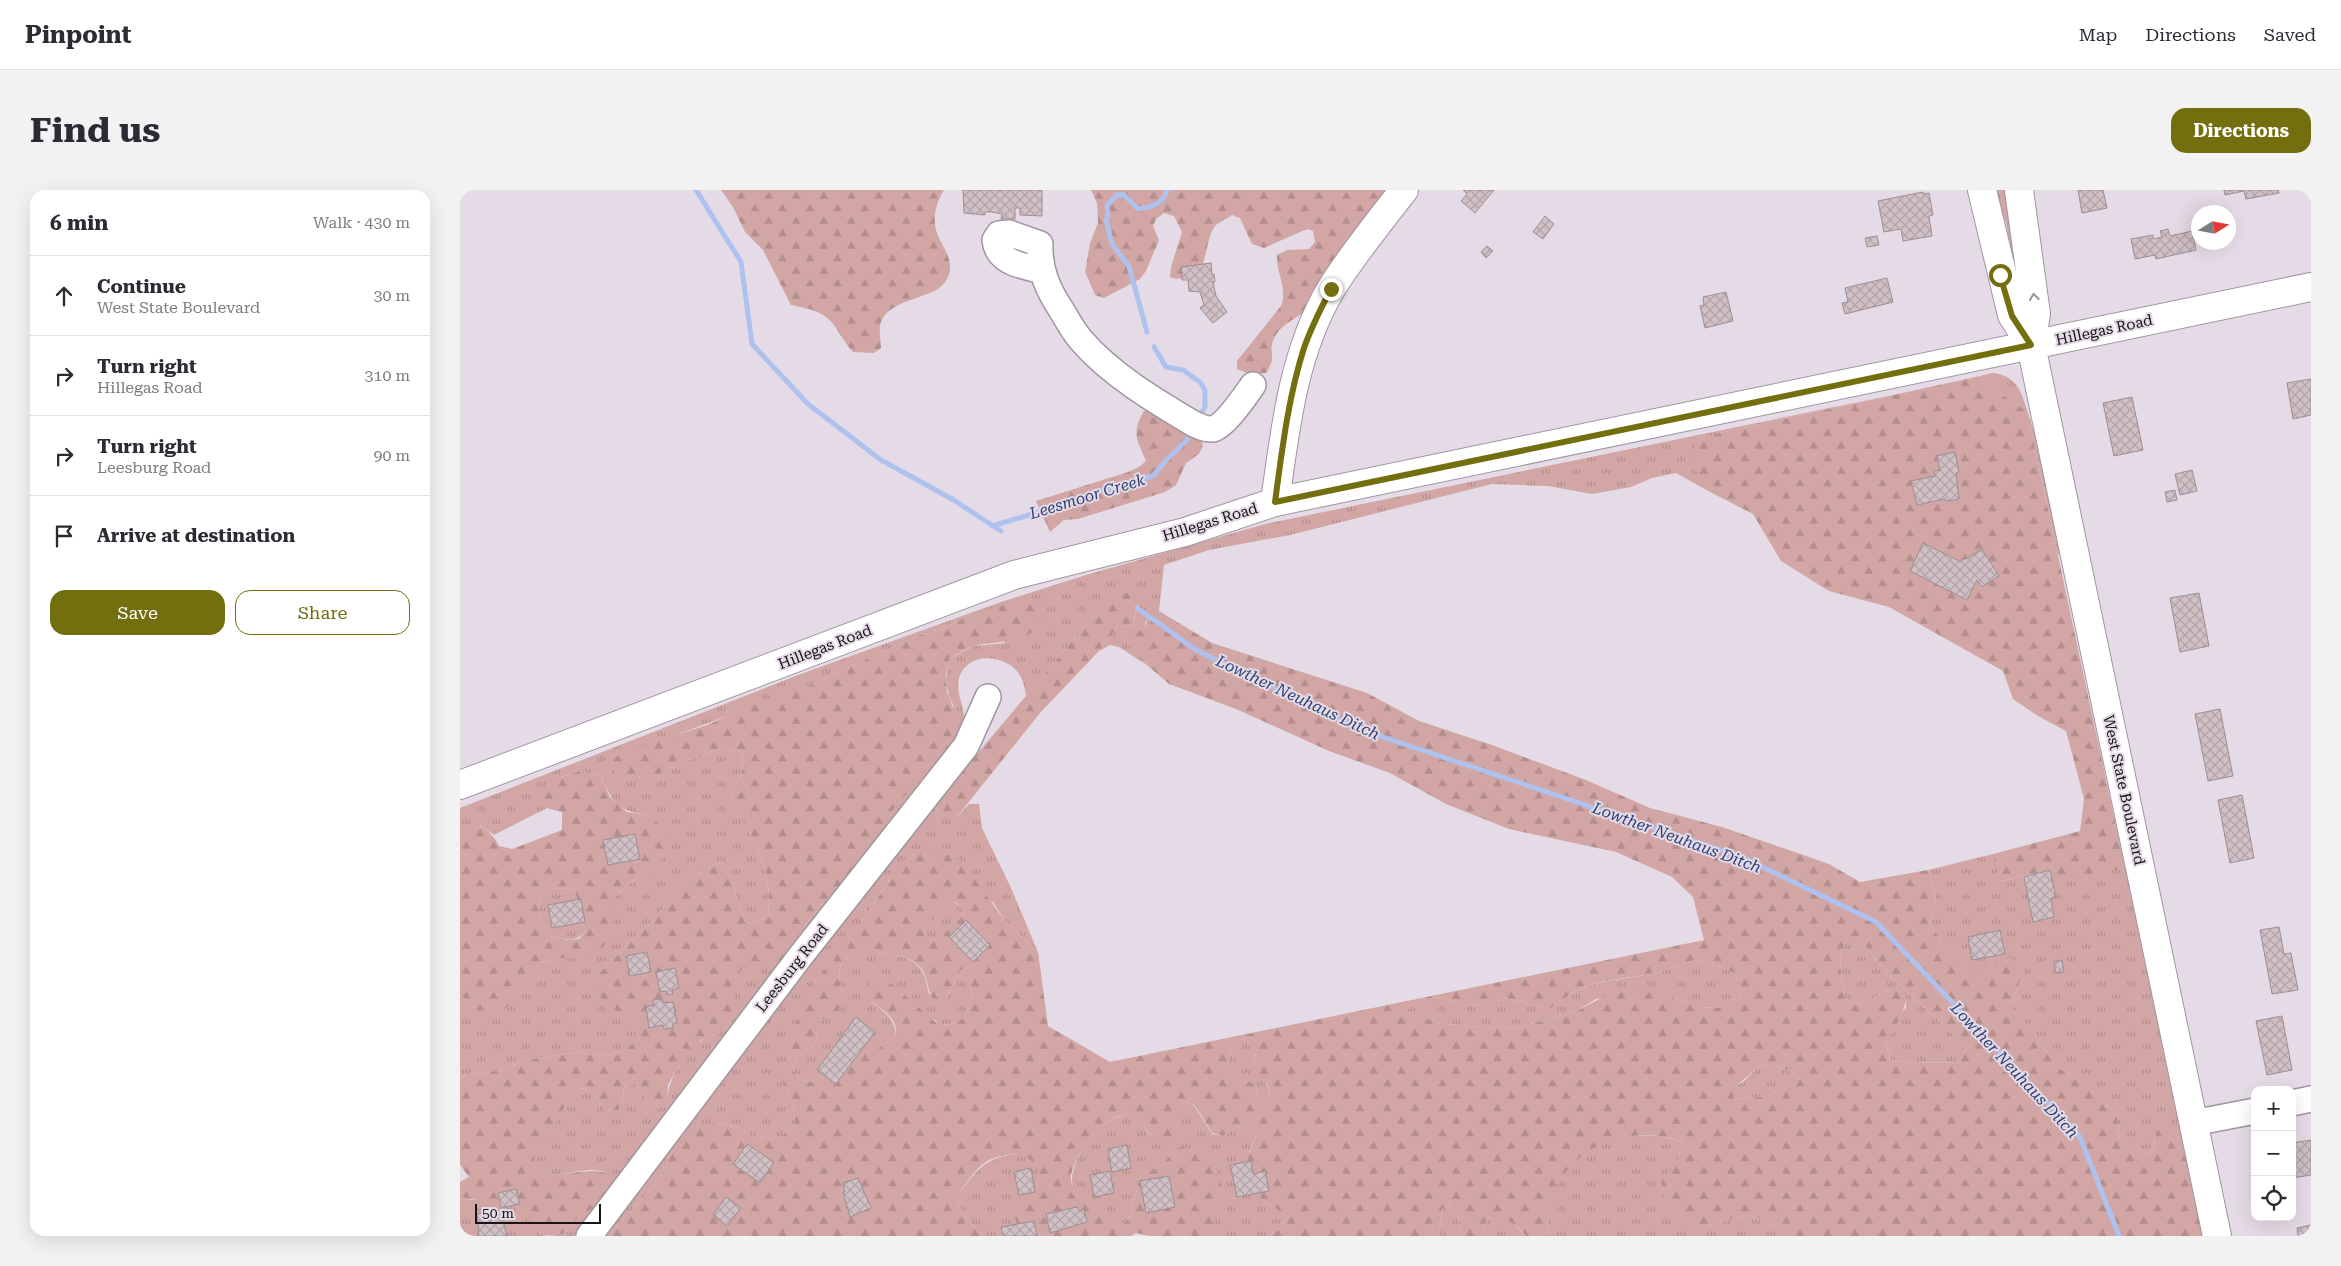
<!DOCTYPE html>
<meta charset="utf-8">
<style>
:root{--surface:#fff;--page:#f2f2f3;--text:#2b2b33;--muted:#7c7c81;--line:#e1e1e2;--accent:#736f0f}
body{margin:0;font-family:"Roboto Serif",serif;background:var(--page);color:var(--text)}
.controls{position:absolute;right:15px;bottom:15px;display:grid;overflow:hidden;border-radius:10px;box-shadow:0 5px 20px #0002}
.controls button{width:45px;height:45px;display:grid;place-items:center;padding:0;border:0;border-bottom:1px solid var(--line);background:var(--surface);color:var(--text);font:25px sans-serif}
.compass{position:absolute;left:1731px;top:15px;width:45px;height:45px;border-radius:50%;background:var(--surface);box-shadow:0 5px 20px #0002;rotate:79deg}
.scale{position:absolute;left:15px;bottom:12px;width:126px;box-sizing:border-box;padding-left:5px;border:2px solid #171417;border-top:0;font-size:14px;line-height:18px;white-space:nowrap;color:#171417;-webkit-text-stroke:4px #e5dbe6;paint-order:stroke}
.stop{position:absolute;width:15px;height:15px;margin:-11px;border:4px solid #736f0f;border-radius:50%;background:#fff}
.stop.end{background:#736f0f;border-color:#fff;box-shadow:0 1px 5px #0008}
.list{margin:0;padding:0;list-style:none}
h2{display:flex;justify-content:space-between;align-items:center;height:65px;margin:0;padding:0 20px;font-size:21px}
h2 small{font-size:16px;font-weight:400;color:var(--muted)}
.list li{display:grid;grid-template-columns:32px 1fr auto;gap:15px;align-items:center;box-sizing:border-box;height:80px;padding:0 20px;border-top:1px solid var(--line)}
.list b{display:block;font-size:19px;white-space:nowrap}
.list p{margin:0;font-size:16px;white-space:nowrap;color:var(--muted)}
.list em{font-size:16px;font-style:normal;color:var(--muted)}
.actions{display:flex;gap:10px;padding:15px 20px}
.actions a{flex:1;padding:11px 0;border:1px solid var(--accent);border-radius:15px;text-align:center;font-size:18px;color:var(--accent)}
.actions .main{background:var(--accent);color:#fff}
.icon{flex:none;width:28px;height:28px;fill:none;stroke:currentColor;stroke-width:2;stroke-linecap:round;stroke-linejoin:round}
.map{position:relative;flex:none;width:1851px;height:1046px;overflow:hidden;border-radius:15px}
header{display:flex;align-items:center;gap:30px;box-sizing:border-box;height:70px;padding:0 25px;background:var(--surface);border-bottom:1px solid var(--line)}
header strong{font-size:24px}
nav{display:flex;gap:28px;margin-inline-start:auto;font-size:18px}
.intro{display:flex;align-items:center;justify-content:space-between;box-sizing:border-box;height:120px;padding:0 30px}
h1{margin:0;font-size:35px}
.button{padding:12px 22px;border-radius:15px;background:var(--accent);color:#fff;font-size:18px;font-weight:700}
main{display:flex;gap:30px;padding:0 30px}
aside{flex:1;background:var(--surface);border-radius:15px;box-shadow:0 5px 20px #0002}
.map>svg:first-child{display:block}
.grass{fill:url(#grass-tufts)}
.forest{fill:url(#forest-firs);fill-rule:evenodd}
.lines{fill:none;stroke-linecap:round;stroke-linejoin:round}
.stream{stroke:#afc1ee;stroke-width:5}
.building{fill:url(#building-cross-hatch);stroke:#9d8e93}
.minor-casing{stroke:#a096a1;stroke-width:28}
.major-casing{stroke:#a096a1;stroke-width:30}
.minor{stroke:#fff;stroke-width:25}
.major{stroke:#fff;stroke-width:28}
.oneway{stroke:#979597}
.route{stroke:#736f0f;stroke-width:6}
.labels{text-anchor:middle;stroke-width:4;stroke-linejoin:round;paint-order:stroke}
.street-label{font-size:15px;fill:#171417;stroke:#e5dbe6}
.water-label{font-size:16px;font-style:italic;fill:#2e4178;stroke:#e5dbe6}
</style>
<header>
<strong>Pinpoint</strong>
<nav><a>Map</a><a>Directions</a><a>Saved</a></nav>
</header>
<div class="intro"><h1>Find us</h1><a class="button">Directions</a></div>
<main>
<aside>
<h2>6 min<small>Walk · 430 m</small></h2>
<ul class="list">
<li><svg class="icon" aria-label="ahead" viewBox="0 0 24 24"><path d="M12 20V5M6 11l6-6 6 6"/></svg><div><b>Continue</b><p>West State Boulevard</p></div><em>30 m</em></li>
<li><svg class="icon" aria-label="right" viewBox="0 0 24 24"><path d="M7 20v-9h11M14 6l5 5-5 5"/></svg><div><b>Turn right</b><p>Hillegas Road</p></div><em>310 m</em></li>
<li><svg class="icon" aria-label="right" viewBox="0 0 24 24"><path d="M7 20v-9h11M14 6l5 5-5 5"/></svg><div><b>Turn right</b><p>Leesburg Road</p></div><em>90 m</em></li>
<li><svg class="icon" aria-label="arrive" viewBox="0 0 24 24"><path d="M6 21V4h12l-3 4 3 4H6"/></svg><div><b>Arrive at destination</b></div></li>
</ul>
<div class="actions"><a class="main">Save</a><a>Share</a></div>
</aside>
<div class="map">
<svg width="1851" height="1046" viewBox="0 0 1851 1046">
<defs>
<pattern id="grass-tufts" width="24" height="20" patternUnits="userSpaceOnUse" patternTransform="scale(1.25)"><rect width="24" height="20" fill="#d1a6a4"/><path d="M3 7l-1-3M5 7V3M7 7l1-3M15 17l-1-3M17 17v-4M19 17l1-3" fill="none" stroke="#b38e8c"/></pattern>
<pattern id="forest-firs" width="22" height="20" patternUnits="userSpaceOnUse" patternTransform="scale(1.25)"><rect width="22" height="20" fill="#d1a6a4"/><path d="M5 1l3.5 6h-7zM16 11l3.5 6h-7z" fill="#b38e8c"/></pattern>
<pattern id="building-cross-hatch" width="8" height="8" patternUnits="userSpaceOnUse" patternTransform="scale(1.25)"><rect width="8" height="8" fill="#d0c0c6"/><path d="M0 0l8 8M0 8l8-8" fill="none" stroke="#b2a4a9"/></pattern>
</defs>
<rect width="100%" height="100%" fill="#e5dbe6"/>
<path class="grass" d="M1534,0H1551L1562,115L1546,33Z
M1532,183C1544,184 1551,188 1558,197C1563,206 1566,217 1569,226C1584,269 1592,314 1602,358L1598,365L1567,221L1525,193L1520,186Z
M1428,206L1237,248L1252,303L1216,283L1192,288L1171,297L1132,304L1088,296L1032,294L830,345L749,360L704,375L699,421L685,432V439L675,456L687,475L659,457L650,455L638,462L658,437L673,435L678,414L641,417L566,506C565,500 564,493 561,487C550,465 508,459 499,488C495,504 506,518 504,533C503,538 500,543 498,548L434,633L427,634L433,620L452,594L494,517C485,498 485,489 489,469L513,456L545,453L516,423L509,424L488,438L460,445L350,495L208,548L177,587L199,584L219,574L261,558L283,562L282,584L271,603C289,652 314,670 308,727L287,733L278,713L273,692L261,672L222,692L196,728L132,790L181,824V847L163,861L142,866L120,862L99,865L70,870L28,883L0,886V806L15,818L55,811L80,773L103,768H125L154,729V707L172,692L192,681L189,625C158,621 154,615 141,586L119,581L99,588L83,617L87,618L34,645L21,636L0,635V618L338,485L541,412L626,385L805,334Z
M509,614H519L522,638L551,698L578,762L545,731L533,712L432,686L395,742L330,856L323,877V893L333,913L335,935L318,949L295,947L275,936L253,933L216,954L197,994L151,1041L150,1046H140L394,714L474,615L476,619L496,628Z
M1533,664L1541,691L1590,680L1665,678L1669,680L1730,973L1724,965L1696,942L1693,961L1684,965H1674L1667,958L1661,960L1657,924L1622,893L1596,876L1576,846L1550,816L1564,782L1534,771L1520,788L1486,758L1470,734L1476,706L1468,680Z
M395,682L157,991C152,988 145,982 140,981C118,976 101,991 75,981C71,959 81,949 95,933C102,924 107,911 112,901L123,898L133,903L146,921L157,920L163,910L164,898L175,893L182,901L190,922L207,909C209,889 225,858 244,849C253,844 263,844 269,834C279,819 270,804 274,789C275,786 278,782 280,779L315,776L332,761L348,731L378,697Z
M103,698L114,700C120,713 120,728 126,741C115,753 106,750 91,746C81,732 74,721 81,704L91,699Z
M486,711H492L501,717L503,722L501,728L495,730C489,739 482,749 470,750L466,747L464,736L473,730Z
M1388,747H1398L1429,785L1493,844L1506,861L1500,872L1452,873L1431,870L1426,855L1435,833L1446,817L1445,804C1442,802 1437,799 1434,799C1420,797 1397,828 1386,808C1383,803 1383,794 1382,789C1379,773 1380,762 1388,747Z
M402,763C422,763 450,762 462,781C466,787 467,797 469,804L486,809L500,780L511,778C512,783 510,788 511,793C513,819 508,835 479,835L475,830L411,811C425,823 435,828 436,847L417,859L368,880L360,888L349,892L339,889L333,879C338,859 344,866 353,855C359,848 358,838 358,830C370,828 376,823 384,813C380,790 370,767 402,763Z
M1234,770L1256,774L1276,784L1281,806L1263,818L1241,817L1219,811L1200,799L1136,809L1117,821L1052,839L986,834L943,823L960,809L981,807L1003,814L1024,815L1046,808L1090,819C1127,788 1146,793 1190,784C1204,782 1219,774 1234,770Z
M789,847L794,849L797,854C798,862 792,871 794,878C797,892 813,891 809,909L798,908C797,904 797,899 795,896C791,890 780,893 774,887C765,878 769,858 778,851C781,848 786,848 789,847Z
M1299,876C1314,875 1328,877 1339,888L1338,893L1307,906L1274,909V897L1283,892Z
M724,912L734,915L752,944L763,946L782,934L793,933L798,943C795,949 789,958 789,964C788,975 793,1001 801,1009C809,1017 817,1017 826,1026L823,1037L809,1046H748L761,1007L716,958L701,976L681,984L669,1029L659,1037C647,1032 617,1011 613,998C606,974 638,927 664,926C675,925 684,937 691,945L717,943V921Z
M1200,946L1221,951L1218,973L1238,1039L1285,1025L1307,1030L1328,1046H1090C1089,1040 1087,1033 1087,1027C1088,991 1121,959 1154,949C1168,944 1185,946 1200,946Z
M548,965C554,965 561,964 567,967C581,973 581,995 573,1005L564,1008L561,1046H522C510,1033 499,1023 497,1005C516,984 518,972 548,965Z
M0,1008C19,1013 48,1005 63,1019C72,1028 73,1041 86,1046H10L0,1040Z
M142,1013L114,1046H98L104,1043L119,1026Z
M992,1015L998,1024L1001,1046H979L982,1019Z
M1041,1026L1051,1031L1066,1046H1029L1023,1036L1030,1027Z"/>
<path class="forest" d="M261,0H484C476,12 472,29 477,43C483,60 496,70 487,89C477,111 427,106 420,135C419,142 421,151 421,158L414,163L393,162C385,153 381,145 374,135C364,121 346,118 331,115L303,60L285,42L273,17Z
M631,0H932C908,19 888,49 874,76C868,86 866,102 858,111C847,125 820,131 813,151C808,165 818,165 806,183H787L777,179V171L821,116C828,98 816,84 817,65L827,60L849,59L855,52L853,41L847,39L804,58L792,54L780,28L772,25C767,29 759,32 755,36C743,52 750,85 726,88C720,88 716,90 710,87L711,77L722,42L714,26L704,23L696,29L693,36L699,50L686,81L680,89L644,108L635,105L625,82L630,53L638,33L637,13Z
M1520,186L1525,193L1567,221L1665,678L1603,692L1590,680L1540,691L1533,664L1620,641L1624,609L1606,541L1578,526L1553,509L1543,481L1429,417L1369,401L1321,371L1293,324L1252,303L1235,280L1232,265L1237,248Z
M684,221H692L741,246L743,256L739,264L726,273L716,295L705,302L618,329L604,330L590,342L576,311L668,282L679,277L686,271C677,250 671,242 684,221Z
M673,402L679,406L673,435L658,437L638,462L580,523L496,628L482,627L474,615L641,417L659,404Z
M573,408L583,423C575,457 541,449 514,456C505,459 497,464 489,469L486,484L487,502L497,527L494,544L484,559L433,620L427,634L434,633L395,682L378,697L348,731L332,762L324,770L315,776L304,778L280,779L274,789V823L270,833L262,842L241,850L219,875L208,895L207,909L200,919L190,922L182,901L175,893L164,898L163,909L158,920L146,921L133,903L123,898L112,901C107,911 102,924 95,933C82,949 71,959 75,981C106,993 136,968 159,992L147,1011L119,1026L104,1043L98,1046L83,1045L75,1038L63,1020L54,1014L0,1008V992L9,987L0,975V886L28,883L70,870L99,865L120,862L142,866L163,861L181,847L180,824C149,823 144,818 132,790L196,728L222,692L261,672L273,692L278,713L287,733L308,727C314,670 289,652 271,603L282,584L283,562L261,558L219,574L199,584L177,587L155,584L150,570L167,561L247,535L280,520L350,495L460,445L488,438L509,424Z
M699,421L752,453L907,503L959,531L1032,555L1126,590L1190,618L1262,637L1369,674L1400,692L1468,680L1476,706L1470,734L1486,758L1520,787L1534,771L1553,768L1564,782L1550,816L1576,846L1596,876L1622,893L1657,924L1661,959L1667,958L1674,965H1684L1693,961L1696,942C1703,937 1711,933 1720,937L1726,957L1724,965L1730,973L1745,1046H1328L1307,1030L1285,1025L1238,1039L1220,1027L1204,1011L1201,988L1218,973L1221,951C1174,936 1123,951 1098,994C1093,1004 1088,1016 1087,1027C1087,1033 1089,1040 1090,1046H1066C1056,1034 1046,1026 1030,1027L1023,1036L1029,1046H1001L998,1024L991,1015L982,1019L979,1046H809L823,1037L826,1026C817,1017 809,1017 801,1009C791,999 786,977 789,964C790,957 795,950 798,943L793,933L782,934L763,946L752,943L735,915L724,912L717,921V943L710,952H699C689,944 681,930 667,926C644,921 610,970 611,990C613,1008 644,1030 659,1037L669,1029L681,984L701,976L716,958C743,954 766,981 761,1008C758,1021 752,1034 748,1046H689L676,1043L671,1046H561L555,1028V1013L563,1008L573,1005C578,998 579,992 578,983C573,959 543,962 526,972C514,979 506,995 497,1005C499,1023 510,1033 522,1046H150L151,1041L197,994L216,954L232,938L253,933L275,936L295,947L318,949L335,935L333,913L323,893V877L343,813L354,793L395,742L432,686L445,669L464,658L486,660L504,674L545,731L578,762L588,836L650,872L1244,750L1233,707L1212,687L1156,662L1049,639L986,614L930,583L869,561L776,519L709,494L687,475L675,456V443L685,439C686,427 691,427 699,421ZM486,711C494,710 500,715 503,722L501,728L495,730C489,739 482,749 470,750L466,746L464,736L473,730ZM1388,747H1398L1429,785L1493,844L1506,861L1500,872L1452,873L1431,870L1426,855C1432,841 1450,815 1445,803C1442,802 1437,799 1434,799C1420,797 1397,828 1386,808C1383,803 1383,794 1382,789C1379,773 1380,762 1388,747ZM402,763C421,763 451,762 463,781C469,792 466,800 476,813L486,809L500,780L511,778C512,783 510,788 511,793C513,819 508,835 479,835L432,794L421,790H410C402,818 427,814 435,835C436,838 436,843 436,847L417,859L384,865L360,888L349,892L339,889L333,879C338,859 344,866 353,855C359,848 358,838 358,830C370,828 377,823 384,813C380,790 370,767 402,763ZM1234,770L1256,774L1276,784L1281,806L1263,818L1241,817L1219,811L1200,799L1178,796L1156,800L1117,821L1052,839L986,834L944,823L960,809L981,807L1003,814L1024,815L1046,808L1090,819C1127,788 1146,792 1190,784C1204,782 1219,774 1234,770ZM789,847L794,849L797,854C798,863 791,874 794,882C800,893 813,891 809,909L798,908C797,904 797,899 795,896C791,889 780,893 774,887C765,878 769,858 778,851C781,848 786,848 789,847ZM1299,876C1315,875 1328,877 1339,888L1338,893L1307,906L1274,909V898Z
M119,581L141,586L150,607L167,622L189,625L205,641L206,664L192,681L172,692L154,707V729L144,756L125,768H103L80,773L55,811L37,824L15,818L0,806V635C17,630 32,641 39,656L52,659L102,640V622L83,617V604L99,588ZM103,698L114,700C120,713 120,728 126,741L119,749L107,750L91,746C81,732 74,721 81,704L91,699Z"/>
<g class="lines">
<path class="stream" d="M236,0L281,72L292,154L348,214L421,270L492,309L541,341
M687,142L669,76L652,54L646,30L648,26L647,15L657,5H664L678,19C691,17 703,15 707,0
M694,157L706,177L723,180L741,193L745,201V217L739,227
M532,336L592,318L630,304L693,286L707,269L726,251L732,242
M677,418L736,460L902,540L1284,668L1416,732L1620,947L1659,1046"/>
</g>
<path class="building" d="M503,0H582V26L560,25V18H555V29H541L542,24L532,22H525V25L504,23Z
M1034,0L1015,23L1001,11L1007,4L1003,0Z
M1618,0H1643L1647,18L1622,23Z
M1764,0H1818L1819,3L1786,9L1784,1L1765,5Z
M1463,2V4L1469,3L1473,25L1469,26L1472,46L1443,51L1441,39L1424,42L1418,11Z
M1085,26L1094,34L1083,49L1073,42Z
M1708,39L1710,46L1732,41L1736,60L1696,69L1695,65L1675,69L1671,49L1693,45V49L1702,47L1700,41Z
M1417,46L1419,55L1407,57L1405,48Z
M1027,56L1033,61L1026,68L1021,62Z
M751,73L752,85L754,84L755,92H753L756,106L767,122L753,133L740,118L744,115L740,102L729,101L728,90H722L721,77Z
M1427,88L1433,112L1385,124L1382,113L1388,112L1385,98Z
M1266,102L1273,131L1245,138L1240,116L1244,115L1243,107Z
M1851,189V225L1833,229L1827,193Z
M1672,207L1683,260L1654,266L1643,213Z
M1495,262L1499,282L1496,283L1499,309L1488,311L1484,309L1457,315L1451,291L1475,286L1474,281L1480,280L1477,266Z
M1732,280L1737,301L1720,305L1715,284Z
M1715,300L1717,310L1707,312L1705,302Z
M1463,353L1501,372L1503,369H1506L1522,359L1539,386L1522,397L1517,390L1507,410L1450,381Z
M1739,403L1749,456L1720,462L1710,408Z
M1760,519L1773,586L1748,591L1735,524Z
M1782,605L1794,668L1770,673L1758,610Z
M175,644L180,669L148,675L143,650Z
M1590,680L1595,703V708L1591,709L1594,727L1573,732L1564,687Z
M121,709L125,732L92,738L88,715Z
M506,730L530,755L513,772L489,747Z
M1819,737L1824,764L1831,763L1838,800L1812,804L1800,740Z
M1540,740L1545,764L1512,770L1508,747Z
M187,762L191,782L170,786L166,766Z
M1602,770L1604,782L1596,783L1594,772Z
M215,778L219,798L212,800L213,804L207,805L206,801L200,802L196,782Z
M202,809L203,813L213,812L217,833L213,834V838L204,839L203,835L189,838L186,817L194,815L193,810Z
M1822,826L1832,880L1807,885L1796,831Z
M396,827L415,842L376,894L357,880Z
M1851,950V985L1832,988V953Z
M287,954L314,972L300,993L273,974Z
M667,955L671,978L652,982L648,959Z
M791,971L793,984L805,981L809,1001L777,1007L770,975Z
M571,978L575,1002L559,1005L554,982Z
M650,981L654,1003L634,1007L630,985Z
M709,986L715,1017L686,1023L680,991Z
M398,988L411,1018L390,1027L383,1002H385L383,993Z
M56,999L60,1014L41,1018L38,1003Z
M266,1007L281,1018L267,1036L253,1025Z
M617,1017L619,1021L624,1019L627,1032L590,1043L586,1024Z
M40,1020L47,1046H19L17,1024Z
M574,1031L577,1046H543L541,1037Z
M1851,1035V1046H1838L1837,1038Z"/>
<g class="lines">
<defs>
<path id="minor" d="M575,79C557,75 537,70 535,50L539,44L549,43L580,54C579,80 588,100 602,121C608,131 613,141 621,150C650,184 695,211 734,234C739,236 746,240 753,239C766,235 785,206 793,195
M1832,913L1851,909
M1733,933L1795,921
M129,1046L339,768L506,556L528,507"/>
<path id="major" d="M1522,0L1552,125L1571,155
M1559,0L1576,124L1571,155L1757,1046
M815,312C825,240 833,163 871,99C892,65 919,32 944,0
M0,595L554,385L725,342L815,312L1851,97"/>
</defs>
<use href="#minor" class="minor-casing"/>
<use href="#major" class="major-casing"/>
<use href="#minor" class="minor"/>
<use href="#major" class="major"/>
</g>
<defs><path id="oneway-chevron" d="M-2-3.5L2.5 0L-2 3.5" fill="none" stroke-width="1.6" stroke-linecap="round" stroke-linejoin="round" transform="scale(1.25)"/></defs>
<use class="oneway" href="#oneway-chevron" transform="translate(1574 107) rotate(-96)"/>
<g class="lines">
<path class="route" d="M871,99C861,118 851,138 844,158C828,208 822,261 815,312L1571,155L1552,126L1540,85"/>
</g>
<g class="labels">
<g class="street-label">
<text transform="translate(1644 140) rotate(-12)" y="5">Hillegas Road</text>
<text transform="translate(750 332) rotate(-17)" y="5">Hillegas Road</text>
<text transform="translate(365 457) rotate(-21)" y="5">Hillegas Road</text>
<text transform="translate(1664 600) rotate(78)" y="5">West State Boulevard</text>
<text transform="translate(332 778) rotate(-52)" y="5">Leesburg Road</text>
</g>
<g class="water-label">
<text transform="translate(627 306) rotate(-17)" y="6">Leesmoor Creek</text>
<text transform="translate(838 507) rotate(25)" y="6">Lowther Neuhaus Ditch</text>
<text transform="translate(1217 647) rotate(20)" y="6">Lowther Neuhaus Ditch</text>
<text transform="translate(1555 880) rotate(47)" y="6">Lowther Neuhaus Ditch</text>
</g>
</g>
</svg>
<div class="controls">
<button>+</button>
<button>−</button>
<button><svg class="icon" aria-label="locate" viewBox="0 0 24 24"><circle cx="12" cy="12" r="6"/><path d="M12 2v4M12 18v4M2 12h4M18 12h4"/></svg></button>
</div>
<svg class="compass" viewBox="-18 -18 36 36"><path d="M0-13l5 13h-10z" fill="#e53935"/><path d="M0 13l5-13h-10z" fill="#7c7c81"/></svg>
<div class="scale">50 m</div>
<div class="stop" style="left:1540px;top:85px"></div>
<div class="stop end" style="left:871px;top:99px"></div>
</div>
</main>
